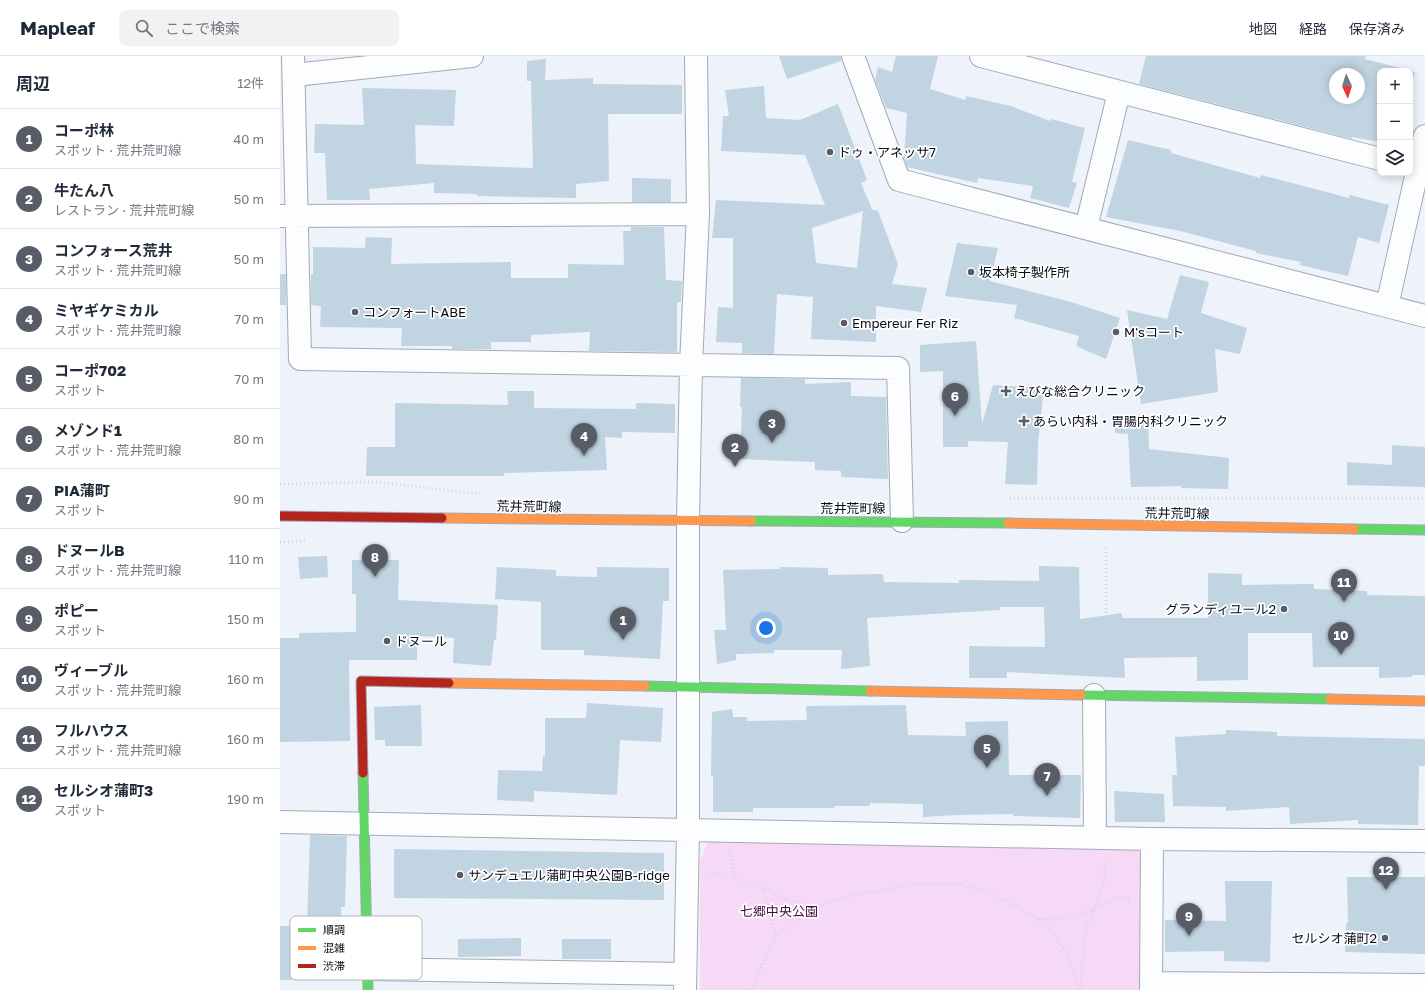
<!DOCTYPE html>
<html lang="ja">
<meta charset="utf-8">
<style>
:root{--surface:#fff;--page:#f2f2f3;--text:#1f2937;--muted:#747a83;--line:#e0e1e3;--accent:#585c66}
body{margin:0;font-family:"Golos Text","Noto Sans JP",sans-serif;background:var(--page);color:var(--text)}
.controls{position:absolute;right:12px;top:12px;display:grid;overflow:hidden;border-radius:8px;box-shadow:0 2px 10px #0003}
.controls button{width:36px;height:36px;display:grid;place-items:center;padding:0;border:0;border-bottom:1px solid var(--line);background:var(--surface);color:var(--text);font:20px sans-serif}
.compass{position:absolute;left:1049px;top:12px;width:36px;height:36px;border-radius:50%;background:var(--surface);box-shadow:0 2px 10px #0003;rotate:176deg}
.you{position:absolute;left:486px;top:572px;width:14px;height:14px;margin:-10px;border:3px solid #fff;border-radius:50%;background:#1a73e8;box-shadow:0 0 0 6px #1a73e833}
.badge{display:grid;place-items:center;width:26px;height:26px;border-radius:50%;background:var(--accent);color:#fff;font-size:13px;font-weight:700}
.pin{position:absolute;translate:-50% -33px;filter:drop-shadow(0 1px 2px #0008)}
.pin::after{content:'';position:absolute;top:21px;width:14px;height:12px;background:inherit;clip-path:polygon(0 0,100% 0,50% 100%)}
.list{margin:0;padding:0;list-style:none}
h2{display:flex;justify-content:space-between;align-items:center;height:52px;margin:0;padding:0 16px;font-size:17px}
h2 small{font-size:13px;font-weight:400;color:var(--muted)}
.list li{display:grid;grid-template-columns:26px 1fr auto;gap:12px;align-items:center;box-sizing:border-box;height:60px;padding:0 16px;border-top:1px solid var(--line)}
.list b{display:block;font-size:15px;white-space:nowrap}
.list p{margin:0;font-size:13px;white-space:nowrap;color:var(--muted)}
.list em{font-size:13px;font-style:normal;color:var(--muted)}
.icon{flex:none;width:22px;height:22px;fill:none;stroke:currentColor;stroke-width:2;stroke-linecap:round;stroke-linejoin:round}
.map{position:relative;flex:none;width:1145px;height:934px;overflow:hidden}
header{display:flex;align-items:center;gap:24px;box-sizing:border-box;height:56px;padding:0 20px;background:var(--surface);border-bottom:1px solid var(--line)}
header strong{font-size:19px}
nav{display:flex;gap:22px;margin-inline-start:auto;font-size:14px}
.search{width:280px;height:36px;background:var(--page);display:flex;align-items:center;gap:10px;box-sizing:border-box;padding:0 14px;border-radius:8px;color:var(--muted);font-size:15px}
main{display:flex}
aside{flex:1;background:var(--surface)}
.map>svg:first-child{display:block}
.green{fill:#f6d9f6}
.building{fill:#c0d4e1;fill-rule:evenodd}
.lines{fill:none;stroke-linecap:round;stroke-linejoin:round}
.street-casing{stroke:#a5a9b2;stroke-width:24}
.fast-casing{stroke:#a5a9b2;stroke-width:11}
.slow-casing{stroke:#a5a9b2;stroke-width:11}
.jam-casing{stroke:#a5a9b2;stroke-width:11}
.path{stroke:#d4d5d8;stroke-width:2.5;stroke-dasharray:1 3;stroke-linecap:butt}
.street{stroke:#fcfdfe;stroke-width:22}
.fast{stroke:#63d668;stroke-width:9}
.slow{stroke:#ff974d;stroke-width:9}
.jam{stroke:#b3261e;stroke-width:9}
.poi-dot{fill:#585c66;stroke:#fff;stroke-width:1.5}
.labels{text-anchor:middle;stroke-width:3.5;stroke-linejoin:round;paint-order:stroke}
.poi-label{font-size:13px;fill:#070b16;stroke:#fff;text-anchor:start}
.street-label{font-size:13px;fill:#070b16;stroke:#fff}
.park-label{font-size:13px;fill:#4a0b44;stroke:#fff}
.key{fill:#fff;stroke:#b5b6b9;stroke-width:1}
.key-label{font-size:11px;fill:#070b16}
</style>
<header>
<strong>Mapleaf</strong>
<div class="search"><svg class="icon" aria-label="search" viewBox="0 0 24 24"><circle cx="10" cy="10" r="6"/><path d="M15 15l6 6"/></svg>ここで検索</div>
<nav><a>地図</a><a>経路</a><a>保存済み</a></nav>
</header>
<main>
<aside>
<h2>周辺<small>12件</small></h2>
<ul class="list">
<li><span class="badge">1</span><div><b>コーポ林</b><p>スポット · 荒井荒町線</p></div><em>40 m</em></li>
<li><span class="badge">2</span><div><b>牛たん八</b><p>レストラン · 荒井荒町線</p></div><em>50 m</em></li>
<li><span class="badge">3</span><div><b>コンフォース荒井</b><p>スポット · 荒井荒町線</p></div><em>50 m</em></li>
<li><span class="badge">4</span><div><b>ミヤギケミカル</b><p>スポット · 荒井荒町線</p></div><em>70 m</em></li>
<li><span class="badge">5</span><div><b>コーポ702</b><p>スポット</p></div><em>70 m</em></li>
<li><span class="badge">6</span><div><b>メゾンド1</b><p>スポット · 荒井荒町線</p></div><em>80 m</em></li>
<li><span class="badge">7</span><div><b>PIA蒲町</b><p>スポット</p></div><em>90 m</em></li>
<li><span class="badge">8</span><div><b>ドヌールB</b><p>スポット · 荒井荒町線</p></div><em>110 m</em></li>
<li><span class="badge">9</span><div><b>ポピー</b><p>スポット</p></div><em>150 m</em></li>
<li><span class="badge">10</span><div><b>ヴィーブル</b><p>スポット · 荒井荒町線</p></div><em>160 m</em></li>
<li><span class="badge">11</span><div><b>フルハウス</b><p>スポット · 荒井荒町線</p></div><em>160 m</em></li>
<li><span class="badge">12</span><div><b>セルシオ蒲町3</b><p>スポット</p></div><em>190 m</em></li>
</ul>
</aside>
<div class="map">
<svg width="1145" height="934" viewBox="0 0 1145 934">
<rect width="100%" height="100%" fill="#eef2fa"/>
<path class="green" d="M872,783L868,934H420V806L428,785Z"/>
<path class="building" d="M499,0H561V5L507,23Z
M616,0H658L650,33L685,44L686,40L731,50L770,65L771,63L805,72L792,126L797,127L789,152L750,142L753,130L698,122L697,127L627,111L624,101L627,57L606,52L595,24L598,11L612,16Z
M866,0H1086L1085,3L1135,16L1130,36V15H1100V86L1072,81V83L859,28ZM1055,18H1079V42H1055Z
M266,3L265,24L313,22V28L402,29V58H328L329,125L296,128V142L197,140V138L154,137V127L89,133L90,144H47L45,97H34L35,68L84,69L82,32L176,34L174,70L135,69L136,108L253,112L251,25H247V5Z
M484,30L486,62L520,64L558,48L587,124L581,127L592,153H589L598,155L618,208L612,228L647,232L641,256L596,250V286L531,283L533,241L497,238L494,298L462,297V287L436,286L438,251L453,252V182H432L436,144L545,149L525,99L441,95L443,60H449L445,34ZM583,155L577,212L536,207L532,172Z
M848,84L891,94V97L980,122L981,119L1069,142L1070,139L1109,149L1099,187L1078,181L1068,220L1020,209L1021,206L976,197V195L900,175L826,161Z
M352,122L391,123V146H352Z
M351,171H384L386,224L402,225L401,246H397V296L309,295L310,276L251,279V286H211V293H172V290H121L122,272L40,271L41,250L31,249V218H33V191L85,192L86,181L112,182L111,208L231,206V222H288V208L344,209L343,175H351Z
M677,187L718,192L710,225L791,246L840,262L826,303L796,290L799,280L734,262L737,249L665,240Z
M0,218H6V249H0Z
M900,219L929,226L921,257L967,272L960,298L935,293L938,336L861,348L847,254L887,263Z
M696,285L702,368L713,329L764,332L758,387L757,429L725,428L728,386L688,385V391H663V315L640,316V289Z
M461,322L525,323V328L571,326V340L606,341L608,423L561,421V415L535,414V406L460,403L462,351H460Z
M227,335H254V352L356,353V347L395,348V377L342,376V382L325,381L327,414L224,417V420H86L87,391H115V347L228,349Z
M868,359L869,393L949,402L948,433L901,432V430L851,431L848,378L835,377L834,360Z
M1112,389L1145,391V431L1067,429V406L1112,409Z
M47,500L48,521L20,523L18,501Z
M72,504H119L118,544L218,549L216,584H214L211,610L173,607L174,582L137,580V604H69L70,685L0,686V582H19V577L76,576V538H72Z
M759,510L799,511L800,563L842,557V562H928V517L962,518V529L1034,528V533L1087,535V539L1145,540V619H1132V621L1099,622V611H1033L1032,577H968V624L917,625V601L844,602L845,622L727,616V622H689V590L765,591L764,551H720V554L587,562L590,610L561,613L562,594H494V597L456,598V604L437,608L434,574H446L443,514L500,513V511L548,512V519L603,518L604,526L679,527V524L759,525Z
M217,511L276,514V520L317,521V511L389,512V545H383L380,603L304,599V594H261V546L215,543Z
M307,647L383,652L381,686L340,684L337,739L254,735V746L217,744L218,714L262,715L263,700H265V662H306Z
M141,649L142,690H105V684H95L94,651Z
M626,649L628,679L686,680L685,666L728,665L729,719H801L800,762L733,760V758L676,759L643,761V748L590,747V750H554V752H473V756H433V720H431L432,656L452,653L453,661H467V665L527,664L526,650Z
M946,674L997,676V680L1145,683V710H1139L1138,769L1078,768V764L1010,768L1009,751L946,755V751L893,750L892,719H897L895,681L946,678Z
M834,735L884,738L885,766H835Z
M30,779L67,780L65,851H61L62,923L0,924V870H27Z
M114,793L384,797V844L114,842Z
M1067,821H1145V898L1065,896L1066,867H1068Z
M945,825H992L990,906L944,905V895L885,896V864L946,865Z
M241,882V900L178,901V883Z
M282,883H331V903H282Z"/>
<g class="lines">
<defs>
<path id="street" d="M13,0L20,303L618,312L622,465
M573,0L619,124L1145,260
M701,0L1100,103
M14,19L192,0
M0,160L418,158
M806,172L839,36
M1107,250L1145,80
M814,639L815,782
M0,766L872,783L1145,785
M88,913L405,918
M871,927L1145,929
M405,934L408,774V465L411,309L418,158L416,0
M871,934L872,783"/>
<path id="fast" d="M471,465L728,467
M1074,473L1145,474
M365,630L590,635
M801,639L1050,643
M83,717L88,934"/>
<path id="slow" d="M162,462L471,465
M728,467L1074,473
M169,627L365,630
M590,635L801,639
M1050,643L1145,645"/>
<path id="jam" d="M0,460L162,462
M83,717L81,625L169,627"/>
</defs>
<use href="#street" class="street-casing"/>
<use href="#fast" class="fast-casing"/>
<use href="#slow" class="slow-casing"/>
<use href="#jam" class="jam-casing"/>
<path class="path" d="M0,428L95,426L201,438
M730,442H1145
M0,486L27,485
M826,492V617
M449,796L456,823
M430,818H442L483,832L496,879
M484,832L508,844L536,851
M759,863H784L814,853L824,830L825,804
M471,934L496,879L536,851L569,840L634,828H680L710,837L759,863L775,879L787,898L799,934
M800,934L806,873L814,853L837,841L850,842"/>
<use href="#street" class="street"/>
<use href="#fast" class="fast"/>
<use href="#slow" class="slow"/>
<use href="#jam" class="jam"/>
</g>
<g class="poi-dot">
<circle cx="550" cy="96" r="4"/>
<circle cx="691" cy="216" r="4"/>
<circle cx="75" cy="256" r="4"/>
<circle cx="564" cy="267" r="4"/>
<circle cx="836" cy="276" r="4"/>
<path d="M724 329h4v4h4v4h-4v4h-4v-4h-4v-4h4z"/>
<path d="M742 359h4v4h4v4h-4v4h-4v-4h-4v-4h4z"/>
<circle cx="1004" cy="553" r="4"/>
<circle cx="107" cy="585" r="4"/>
<circle cx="180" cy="819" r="4"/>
<circle cx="1105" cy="882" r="4"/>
</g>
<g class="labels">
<g class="poi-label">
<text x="558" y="101">ドゥ・アネッサ7</text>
<text x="699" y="221">坂本椅子製作所</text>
<text x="83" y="261">コンフォートABE</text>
<text x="572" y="272">Empereur Fer Riz</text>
<text x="844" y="281">M'sコート</text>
<text x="735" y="340">えびな総合クリニック</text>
<text x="753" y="370">あらい内科・胃腸内科クリニック</text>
<text x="996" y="558" text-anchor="end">グランディユール2</text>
<text x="115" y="590">ドヌール</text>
<text x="188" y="824">サンデュエル蒲町中央公園B-ridge</text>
<text x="1097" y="887" text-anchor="end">セルシオ蒲町2</text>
</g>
<g class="street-label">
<text transform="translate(249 450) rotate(1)" y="5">荒井荒町線</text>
<text x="573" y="457">荒井荒町線</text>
<text transform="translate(897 457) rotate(1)" y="5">荒井荒町線</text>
</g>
<g class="park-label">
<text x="499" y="860">七郷中央公園</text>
</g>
</g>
<rect x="10" y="860" width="132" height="64" rx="6" class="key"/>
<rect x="18" y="872" width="18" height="4" fill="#63d668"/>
<rect x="18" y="890" width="18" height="4" fill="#ff974d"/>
<rect x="18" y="908" width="18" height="4" fill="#b3261e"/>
<g class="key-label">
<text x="43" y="878">順調</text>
<text x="43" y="896">混雑</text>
<text x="43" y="914">渋滞</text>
</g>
</svg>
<div class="controls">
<button>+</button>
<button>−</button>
<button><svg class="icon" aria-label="layers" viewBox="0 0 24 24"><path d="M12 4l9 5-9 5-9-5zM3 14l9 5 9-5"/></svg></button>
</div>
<svg class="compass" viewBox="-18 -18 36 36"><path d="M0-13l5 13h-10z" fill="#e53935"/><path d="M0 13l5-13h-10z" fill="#747a83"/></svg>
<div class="you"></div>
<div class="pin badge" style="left:343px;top:584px">1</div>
<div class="pin badge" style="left:455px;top:411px">2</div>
<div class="pin badge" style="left:492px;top:387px">3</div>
<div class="pin badge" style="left:304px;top:400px">4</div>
<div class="pin badge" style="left:707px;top:712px">5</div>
<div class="pin badge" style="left:675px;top:360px">6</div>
<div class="pin badge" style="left:767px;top:740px">7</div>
<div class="pin badge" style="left:95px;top:521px">8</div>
<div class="pin badge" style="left:909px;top:880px">9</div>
<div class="pin badge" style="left:1061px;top:599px">10</div>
<div class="pin badge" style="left:1064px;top:546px">11</div>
<div class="pin badge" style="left:1106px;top:834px">12</div>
</div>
</main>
